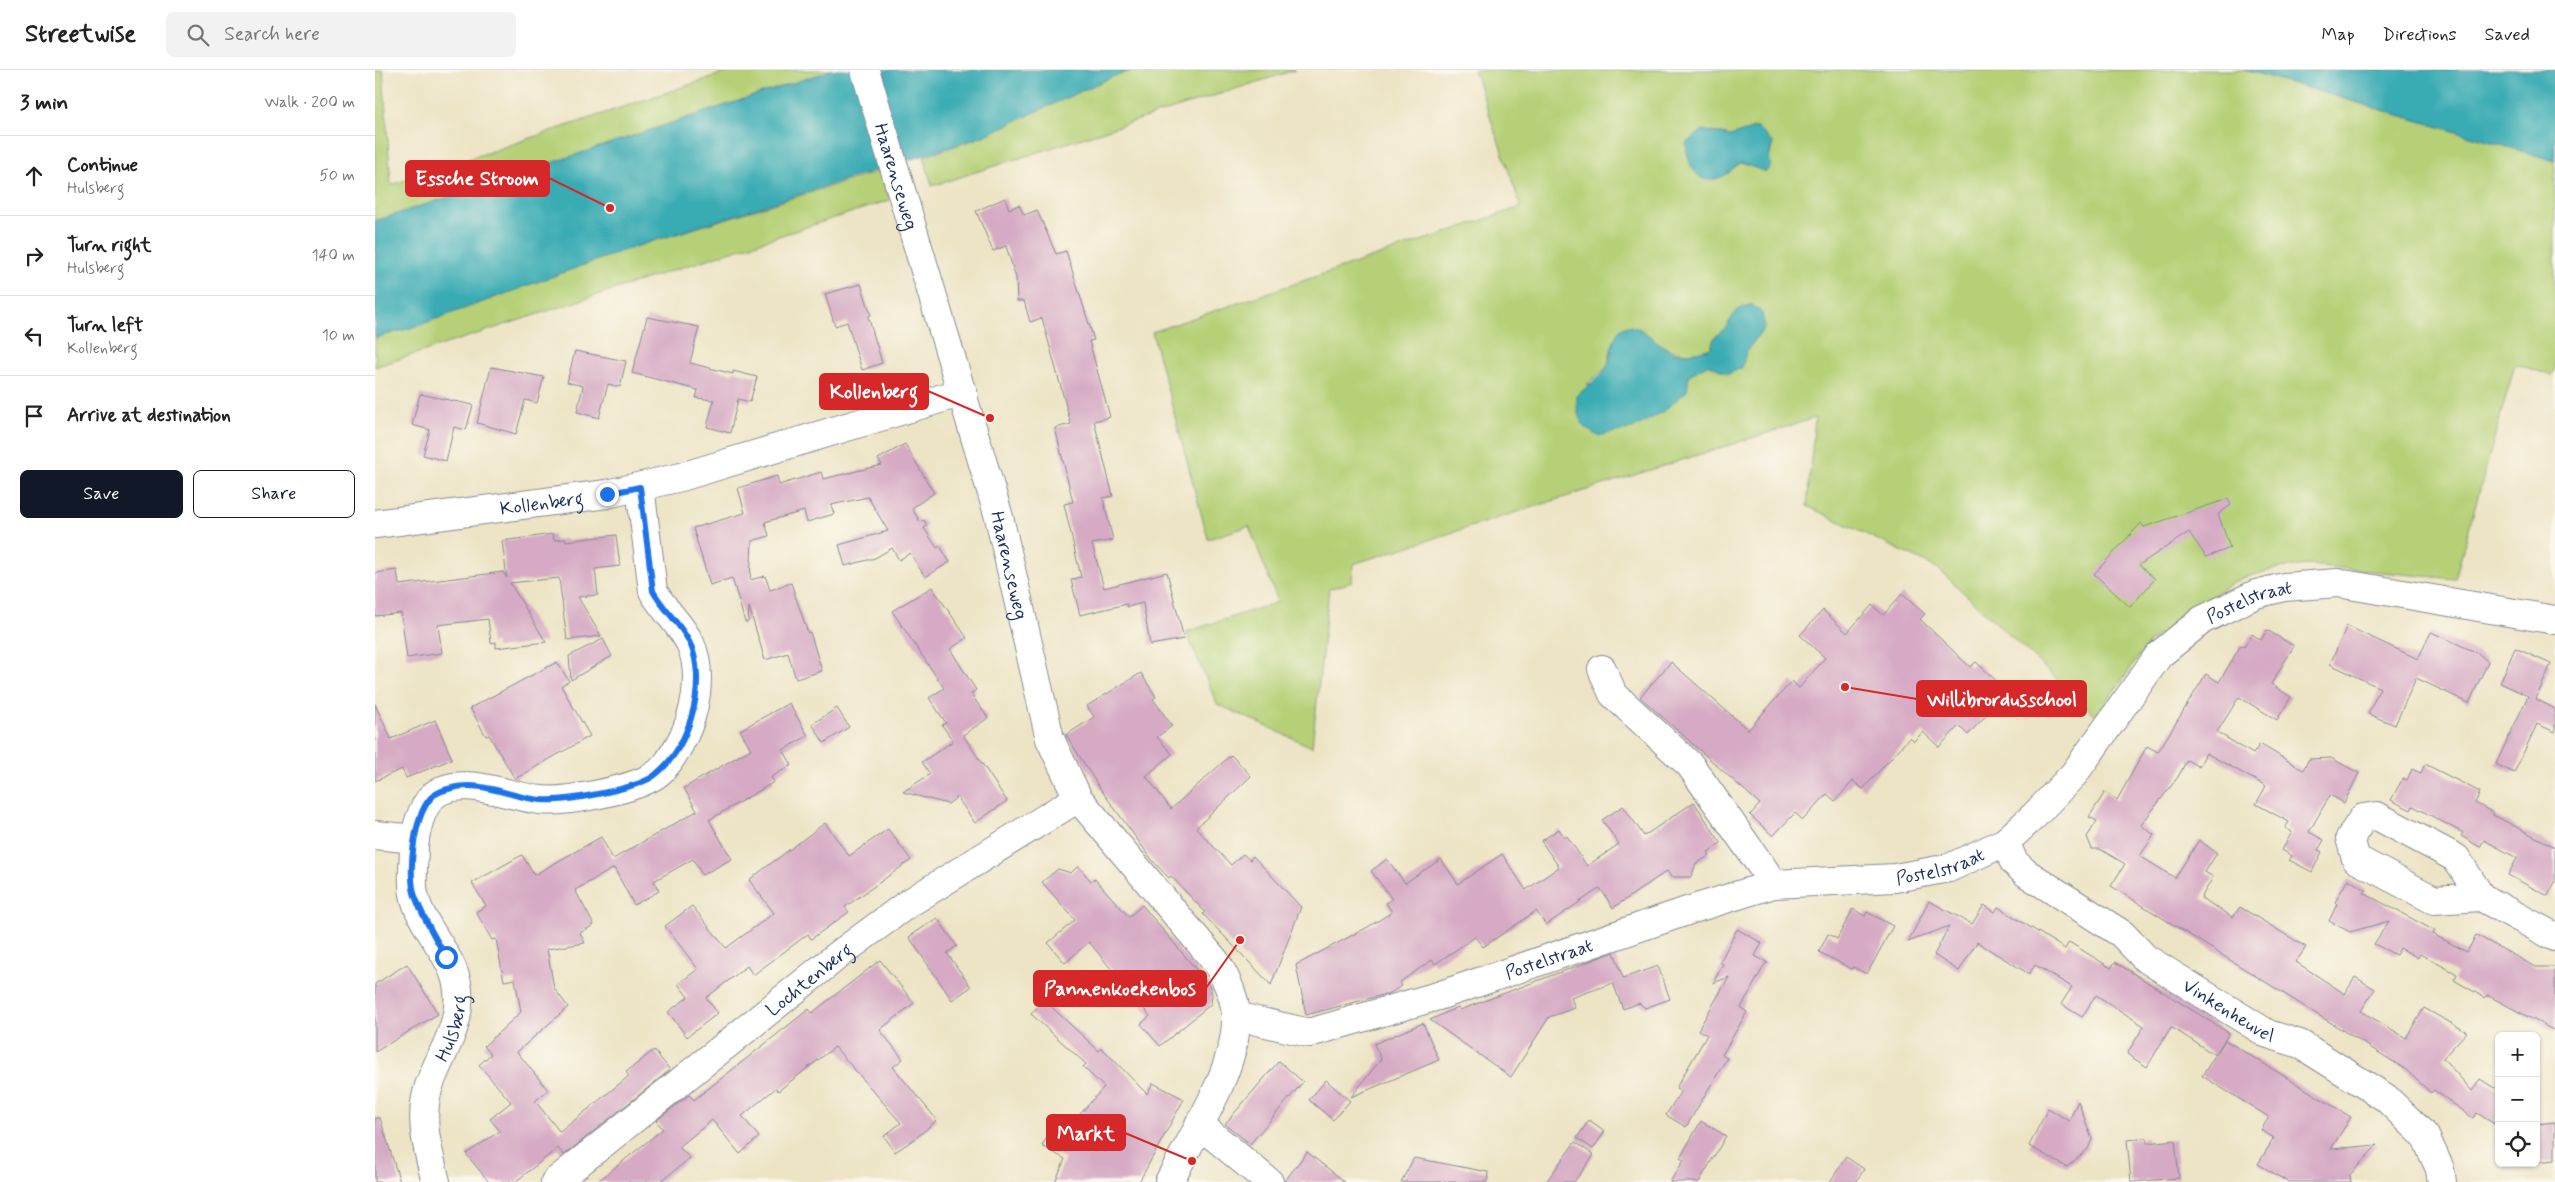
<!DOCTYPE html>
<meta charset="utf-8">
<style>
:root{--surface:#fff;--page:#f2f2f2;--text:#222;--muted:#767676;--line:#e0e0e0;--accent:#111827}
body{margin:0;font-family:Mynerve,sans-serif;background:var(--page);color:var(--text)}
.controls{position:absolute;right:15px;bottom:15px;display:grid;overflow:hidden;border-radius:8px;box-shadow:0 1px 4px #0004}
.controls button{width:45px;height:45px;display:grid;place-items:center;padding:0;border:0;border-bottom:1px solid var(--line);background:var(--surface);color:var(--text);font:25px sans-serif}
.stop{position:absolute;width:15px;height:15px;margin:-11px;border:4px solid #1a73e8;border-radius:50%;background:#fff}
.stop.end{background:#1a73e8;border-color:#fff;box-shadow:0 1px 5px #0008}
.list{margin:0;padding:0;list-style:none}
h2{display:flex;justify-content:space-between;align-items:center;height:65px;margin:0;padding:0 20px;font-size:21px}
h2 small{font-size:16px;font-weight:400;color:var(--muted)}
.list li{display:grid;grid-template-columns:32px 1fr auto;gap:15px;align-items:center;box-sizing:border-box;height:80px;padding:0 20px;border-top:1px solid var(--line)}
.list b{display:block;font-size:19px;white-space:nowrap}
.list p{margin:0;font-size:16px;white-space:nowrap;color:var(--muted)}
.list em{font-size:16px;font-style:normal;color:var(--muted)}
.actions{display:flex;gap:10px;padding:15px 20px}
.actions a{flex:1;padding:11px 0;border:1px solid var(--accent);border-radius:8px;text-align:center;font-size:18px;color:var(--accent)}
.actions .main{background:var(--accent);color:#fff}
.icon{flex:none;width:28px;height:28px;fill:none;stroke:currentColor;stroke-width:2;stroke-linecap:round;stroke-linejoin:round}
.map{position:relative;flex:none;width:2180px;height:1112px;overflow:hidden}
header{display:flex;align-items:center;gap:30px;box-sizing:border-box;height:70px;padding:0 25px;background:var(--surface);border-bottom:1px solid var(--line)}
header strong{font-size:24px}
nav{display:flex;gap:28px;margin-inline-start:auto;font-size:18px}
.search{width:350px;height:45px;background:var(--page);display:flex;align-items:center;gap:12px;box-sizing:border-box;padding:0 18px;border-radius:8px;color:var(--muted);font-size:19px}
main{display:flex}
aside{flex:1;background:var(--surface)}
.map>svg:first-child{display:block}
.green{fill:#b5d076;stroke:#68806a;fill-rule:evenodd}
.water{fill:#39abb3;stroke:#2a6d88}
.building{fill:#d6aac4}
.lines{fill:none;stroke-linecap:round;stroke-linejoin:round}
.minor-casing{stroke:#848a92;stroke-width:30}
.minor{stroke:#fff;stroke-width:28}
.route{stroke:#1a73e8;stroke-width:6}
.labels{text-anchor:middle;stroke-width:4.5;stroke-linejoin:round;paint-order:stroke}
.street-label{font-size:19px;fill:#1b2f5e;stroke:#fbf7ec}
.leader{fill:none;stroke:#d62828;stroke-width:2}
.callout-dot{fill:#d62828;stroke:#fbf7ec;stroke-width:2}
.callout{fill:#d62828;stroke:#d62828;stroke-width:2}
.callout-label{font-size:20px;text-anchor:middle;font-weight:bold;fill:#fff}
</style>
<header>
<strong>Streetwise</strong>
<div class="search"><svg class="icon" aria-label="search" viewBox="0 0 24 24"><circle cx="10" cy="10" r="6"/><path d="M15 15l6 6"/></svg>Search here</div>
<nav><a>Map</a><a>Directions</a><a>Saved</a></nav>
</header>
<main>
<aside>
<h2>3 min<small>Walk · 200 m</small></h2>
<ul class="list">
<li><svg class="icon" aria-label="ahead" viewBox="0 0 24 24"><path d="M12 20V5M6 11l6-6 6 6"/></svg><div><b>Continue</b><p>Hulsberg</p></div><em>50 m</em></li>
<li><svg class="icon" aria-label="right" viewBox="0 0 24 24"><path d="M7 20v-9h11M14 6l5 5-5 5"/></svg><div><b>Turn right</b><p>Hulsberg</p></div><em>140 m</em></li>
<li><svg class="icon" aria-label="left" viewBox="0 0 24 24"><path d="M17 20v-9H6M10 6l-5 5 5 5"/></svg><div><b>Turn left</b><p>Kollenberg</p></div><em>10 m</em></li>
<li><svg class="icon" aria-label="arrive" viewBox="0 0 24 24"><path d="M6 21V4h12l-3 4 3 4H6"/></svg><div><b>Arrive at destination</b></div></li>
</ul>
<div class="actions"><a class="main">Save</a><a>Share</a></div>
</aside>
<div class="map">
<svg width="2180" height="1112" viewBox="0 0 2180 1112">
<rect width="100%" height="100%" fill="#fbf7ec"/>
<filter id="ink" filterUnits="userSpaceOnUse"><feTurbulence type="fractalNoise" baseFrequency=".02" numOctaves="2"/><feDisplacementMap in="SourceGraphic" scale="10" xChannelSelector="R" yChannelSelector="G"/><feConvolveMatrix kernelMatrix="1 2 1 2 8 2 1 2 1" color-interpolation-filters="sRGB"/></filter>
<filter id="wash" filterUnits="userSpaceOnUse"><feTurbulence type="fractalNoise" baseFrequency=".0096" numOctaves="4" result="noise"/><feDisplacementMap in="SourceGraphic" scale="20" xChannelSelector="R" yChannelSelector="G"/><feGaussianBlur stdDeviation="1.12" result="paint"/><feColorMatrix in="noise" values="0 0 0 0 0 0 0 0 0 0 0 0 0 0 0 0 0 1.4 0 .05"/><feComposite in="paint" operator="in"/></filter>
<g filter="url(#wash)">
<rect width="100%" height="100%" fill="#ede4c5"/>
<path class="green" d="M0,0H8L16,115L358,0H457L0,151Z
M759,0H920L557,116L549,87L606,67L737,7Z
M1099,0H1870L2180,91V301L2176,305L2140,294L2080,509L1934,495L1904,498L1867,508L1808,543L1775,572L1723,643L1719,644L1562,498L1432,436L1440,348L978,494L977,512L954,519L937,677L842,634L811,562L903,532L874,456L833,469L777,262L1146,137ZM1382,57L1398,73L1391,102L1366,93L1359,97L1353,104L1341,62L1355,66ZM1362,240L1390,257L1353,304L1334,294L1314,305L1212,314L1232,297L1237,275L1264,258C1289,279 1303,289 1336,278L1339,268L1351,257Z
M505,101L515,130L0,297V268L39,257L250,180Z"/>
<path class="water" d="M457,0H759L737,7L606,67L250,180L39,257L0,268V151Z
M1870,0H2180V91L1913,12Z
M1382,57L1398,73L1394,85L1396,95L1391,102L1366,93C1358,97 1353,105 1344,108C1320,117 1312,91 1311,73L1328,60L1355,66Z
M1376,234L1387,243L1390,257L1371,282L1367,298L1353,304L1333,294L1314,305L1312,321L1286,343L1259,358L1223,366C1205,357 1201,346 1202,326C1209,318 1229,304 1232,297C1238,285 1235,271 1245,260C1260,245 1283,277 1298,282C1311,285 1324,282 1336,278L1339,268L1351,257L1362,240Z"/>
<g id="blocks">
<path class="building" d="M630,128L634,139L644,135L649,145L662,140L681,184L691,181L719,270L714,271L735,347L719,351L738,426L728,428L738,470L717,474L729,518L792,502L809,569L775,575L768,533L752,537V534L705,545L696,510L706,507L689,434L698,432L680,358L696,354L667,248L655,252L649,231H642L641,208L631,176L618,181L601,141Z
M486,214L496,245L493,246L507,293L487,300L472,252L460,256L450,224Z
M272,247L324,257L315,293L358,304V301L382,307L375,332L363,329L355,363L332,357L339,330L321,328L323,320L257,303Z
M200,281L251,291L245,317L233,314L224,348L202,342L208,316L192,312Z
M116,297L169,307L162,333L150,330L141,364L102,353Z
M45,324L98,335L91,360L79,357L71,391L48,385L55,360L37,355Z
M530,374L559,423L537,438L545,452L549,450L552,456L549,458L562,478L565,476L575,492L550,507L535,483L524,490L517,478L500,488L470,496L464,475L513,461L493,427L456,435L459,444L432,452L429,441L390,452L394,466L377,471L375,510L390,506L395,520L416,513L433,563L435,562L447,601L421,609L413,583L390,590L374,537L373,552H370L357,508L335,515L318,458L370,443L363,418L402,406L404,415L446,402L448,409L507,395L503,389Z
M1853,429L1856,435L1843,444L1855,478L1831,487L1814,462L1764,495L1780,509L1755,537L1719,504L1766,453L1769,457Z
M178,464L179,470L191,469V471L241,465L245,496L220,499L223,525L203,527L226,566L192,570L184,508L135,513L171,572L121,578V572L116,573L113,549L63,555L67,583L32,588L26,543L0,546V503L22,500L24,515L128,502L132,508L127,471Z
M557,517L592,568L575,579L601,620L596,624L613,648L588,665L632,731L600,753L582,727L573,734L528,722L555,704L547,692L578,671L567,655L571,653L554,628L569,618L517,541Z
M1527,524L1550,544L1545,549L1595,597L1601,592L1624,613L1605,634L1613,643L1593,665L1584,656L1564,677L1548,662L1539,671L1535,667L1488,719L1478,711L1460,731L1452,724L1428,750L1420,743L1398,766L1375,745L1385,734L1265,627L1296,592L1373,660L1417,611L1424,618L1450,588L1425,565L1448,540L1472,563L1497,535L1508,545Z
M1972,556L2043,589L2056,562L2103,583L2113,592L2094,633L2041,608L2020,655L1993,644L2005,618L1955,594Z
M1892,560L1919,576L1896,614L1916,627L1902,650L1864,627L1842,662L1878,684L1885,674L1928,700L1934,689L1956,688L1984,703L1969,733L1955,725L1934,762L1949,770L1943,780L1947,782L1937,802L1914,790L1917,786L1907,780L1917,762L1910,758L1914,752L1881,734L1891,716L1831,683L1824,697L1812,690L1803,707L1766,755L1779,765L1765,786L1800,808L1824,770L1842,783L1830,802L1838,807L1826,828L1858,847L1865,837L1931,877L1921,892L1970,924L1980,907L2000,919L1986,941L2031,968L2049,938L2092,962L2068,988L2097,1021L2105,1009L2124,1021V1057L2102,1043L2098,1048L2059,1020L2056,1023L2030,999L1736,816L1750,794L1725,779H1717L1712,767L1722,751L1714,747L1730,722L1742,730L1772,676L1783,682L1831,604L1844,612L1866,575L1869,577L1877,564L1886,570Z
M228,569L237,586L196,610L194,586Z
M2140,578L2176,594L2161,629L2180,639V662L2162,654L2139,703L2121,694L2153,626L2125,613Z
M182,592L194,611L186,616L215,666L140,709L114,665L111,666L95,638Z
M766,603L781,627L778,629L797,656L782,667L797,684L771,706L796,739L856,685L876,706L821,758L856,795L868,784L875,790L878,786L926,837L896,915L828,844L830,842L796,806L794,808L778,791L724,717L691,665L719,647L712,636Z
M414,633L433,666L408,680L417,695L396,707L399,712L334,750L357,789L327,805L318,789L279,811L284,821L259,835L239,798L200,820L219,855L205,863L210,873L172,879L179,918L193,937L142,982L173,1020L160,1031L185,1062L254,1006L251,1002L279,980L295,1000L189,1085L183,1078L140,1112H114L91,1084L125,1061L115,1049L136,1032L104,995L116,984L109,976L146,942L140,909L129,911L121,869L117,870L101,842L111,836L97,813L147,785L159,805L226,767L238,789L322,741L309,718L376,679L365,660Z
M0,634L16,669L60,650L77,689L31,708L27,699L0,711Z
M462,638L474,657L449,673L437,654Z
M2050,694L2105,722L2100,733L2119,743L2118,745L2180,777V812L2173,826L2133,805L2142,788L2109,770L2105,777L2086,766L2088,763L2077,757L2038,736L2036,740L2016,730L2028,708L2032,710L2037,699L2046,703Z
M1319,732L1346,773L1333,782L1335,785L1321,794L1316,807H1296L1292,801L1238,838L1225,818L1171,855L1161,841L1108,877L1100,867L1060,894L1057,890L1025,912L1027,916L1015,923L931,945L921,895L993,857L1017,842L1011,833L1017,829L996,801L1012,789L1030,813L1066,789L1083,814L1127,784L1151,820L1184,797L1166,771L1184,759L1190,768L1192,766L1212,796L1244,774L1227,750L1248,736L1269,766Z
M450,753L474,786L513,759L536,790L470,837L474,842L436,869L433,864L429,867L378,905L372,896L331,928L343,943L312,967L293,942L313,927L303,914L323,899L290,856L317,836L351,878L399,843L374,810Z
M703,796L716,811L720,809L754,847L767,835L834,915L837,924L836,934L785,976L766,954L775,946L714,872L690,893L673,873L700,850L667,812L683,799L696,803Z
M1973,809L1991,820L1989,823L2060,861L2058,864L2092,882L2101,865L2161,897H2180V961L2112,925L2110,928L2079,910L2082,904L2045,884L2043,888L2025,878L2021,885L1999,874L2014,851L1975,862L1954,851L1962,834L1960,832Z
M1554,831L1597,854L1609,835L1620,842L1623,837L1690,879L1694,872L1736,898L1740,892L1854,963L1840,985L1796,957L1772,997L1752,984L1769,956L1721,925L1707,947L1686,934L1697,917L1660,895L1654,904L1602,872L1584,901L1559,885L1574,856L1533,872Z
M1478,839L1490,846L1492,842L1518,856L1492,904L1478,897L1477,899L1444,882L1453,864L1462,869Z
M562,848L582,876L572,883L596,917L577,930L534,867Z
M1362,859L1387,873L1380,886L1393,893L1390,894L1366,938L1372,942L1347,985L1352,988L1311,1057L1291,1045L1306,1021L1301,1018L1332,965L1323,960L1354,907L1338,913L1348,894L1345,892Z
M1239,882L1248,908L1283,896L1295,929L1270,938L1264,933L1248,939L1238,913L1196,928L1200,938L1174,947L1136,1007L1055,950L1083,937L1085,940Z
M505,890L539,933L505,960L528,989L518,997L562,1050L541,1068L520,1082L509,1066L526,1053L460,977L403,1021L401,1018L367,1046L384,1067L365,1084L337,1050L304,1077L315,1088L285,1112H222L288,1059L281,1051L314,1025L319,1030L434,939L437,943Z
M32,894L63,944L0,982V914Z
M669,930L724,981L727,978L772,1024L778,1013L809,1029L764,1112H680L690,1089L667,1076L676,1059L683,1063L692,1047L699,1051L729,1017L708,997L711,994L656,944Z
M1048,953L1064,990L976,1027L1006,989L999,974Z
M1850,970L1976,1047L1956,1079L2002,1075L1975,1105L1976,1112H1913L1883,1094L1899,1068L1886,1060L1894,1047L1827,1006Z
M904,991L928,1012L875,1074L850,1054Z
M951,1010L975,1031L958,1050L934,1030Z
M1703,1031L1717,1069L1713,1079L1692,1097L1654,1076L1673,1038L1694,1051Z
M0,1048H5L25,1112H0Z
M1214,1050L1230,1061L1218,1079L1202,1068Z
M1326,1051L1351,1066L1324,1112H1295L1309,1090L1305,1088Z
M2180,1052V1090L2161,1092V1054Z
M1772,1068V1073L1800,1070L1804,1108L1756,1112L1752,1070Z
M1200,1072L1219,1085L1199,1112H1171Z
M932,1082L970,1112H909Z
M1471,1087L1489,1099L1481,1112H1455Z
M1039,1088L1113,1102L1112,1112H1026Z"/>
</g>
</g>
<g filter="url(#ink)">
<use href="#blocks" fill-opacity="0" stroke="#848a92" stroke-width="1"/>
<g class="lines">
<defs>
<g id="minor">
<path id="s1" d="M490,0L624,447L675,669L703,728L841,892C851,908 860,926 861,946C863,997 817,1066 794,1112"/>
<path id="s2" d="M0,454L232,424L306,407L588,322"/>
<path d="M1227,599L1238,624L1315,695L1399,814"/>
<path d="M0,765L40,769"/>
<path id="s3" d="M1630,772L1639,792L1651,803L1747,864L1770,888L1893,964L1925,974L2011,1028L2050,1066L2065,1099L2067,1112"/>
<path d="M2106,827L2059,830L1981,789L1975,768L1988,748L2002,746L2081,788L2106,827L2180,867"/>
<path id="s4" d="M861,946L934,963L1063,926L1315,840L1399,814L1520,808L1574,798L1630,772L1659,746L1699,704L1784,585L1827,550L1881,524L1909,517L1963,513L2180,550"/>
<path d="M824,1054L894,1112"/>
<path id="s5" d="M61,1112C53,1080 43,1049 54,1016C65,984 87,956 83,920C79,884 46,859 39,824C36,809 39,792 39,777C40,761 46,738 58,726C83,703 136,727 165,730C190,733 255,720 277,707C289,701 297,687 304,675C320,648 329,603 315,573C306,555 288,539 278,521L265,417"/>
<path id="s6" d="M180,1112L466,883L531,835L703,728"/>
</g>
</defs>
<use href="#minor" class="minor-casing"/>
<use href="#minor" class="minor"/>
</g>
</g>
<g class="lines" filter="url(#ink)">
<path class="route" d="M71,887C60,867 48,848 40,826C32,804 39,740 59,725C64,722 72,719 77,718C106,710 137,728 166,730C189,732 263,719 280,705C313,679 330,622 318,581C311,559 289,541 278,521L265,417L232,424"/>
</g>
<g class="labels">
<g class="street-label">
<text dy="7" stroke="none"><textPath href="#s1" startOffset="111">Haarenseweg</textPath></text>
<text dy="7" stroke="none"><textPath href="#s2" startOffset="168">Kollenberg</textPath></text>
<text dy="7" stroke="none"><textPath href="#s1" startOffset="516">Haarenseweg</textPath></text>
<text dy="7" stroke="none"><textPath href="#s4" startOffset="1151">Postelstraat</textPath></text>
<text dy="7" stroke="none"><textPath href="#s4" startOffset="731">Postelstraat</textPath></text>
<text dy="7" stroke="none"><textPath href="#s4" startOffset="326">Postelstraat</textPath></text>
<text dy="7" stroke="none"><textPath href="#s6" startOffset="325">Lochtenberg</textPath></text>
<text dy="7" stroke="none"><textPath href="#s3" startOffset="284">Vinkenheuvel</textPath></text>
<text dy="7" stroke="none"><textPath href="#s5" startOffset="160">Hulsberg</textPath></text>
</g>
</g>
<path class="leader" d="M235 138L174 108M615 348L553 321M1470 617L1542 629M865 870L831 918M817 1091L750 1063"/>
<g class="callout-dot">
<circle cx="235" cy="138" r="5"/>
<circle cx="615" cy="348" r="5"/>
<circle cx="1470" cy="617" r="5"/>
<circle cx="865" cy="870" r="5"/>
<circle cx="817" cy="1091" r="5"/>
</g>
<g class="callout">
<rect x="31" y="91" width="143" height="35" rx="5"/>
<rect x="445" y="304" width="108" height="35" rx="5"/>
<rect x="1542" y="611" width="169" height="35" rx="5"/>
<rect x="659" y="901" width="172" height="35" rx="5"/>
<rect x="672" y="1045" width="78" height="35" rx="5"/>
</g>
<g class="callout-label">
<text x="102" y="115">Essche Stroom</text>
<text x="499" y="328">Kollenberg</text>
<text x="1627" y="636">Willibrordusschool</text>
<text x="745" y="925">Pannenkoekenbos</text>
<text x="711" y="1070">Markt</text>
</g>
</svg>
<div class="controls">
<button>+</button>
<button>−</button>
<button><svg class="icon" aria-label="locate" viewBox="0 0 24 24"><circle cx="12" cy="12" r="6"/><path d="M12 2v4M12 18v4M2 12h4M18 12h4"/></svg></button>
</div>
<div class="stop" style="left:71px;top:887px"></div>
<div class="stop end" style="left:232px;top:424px"></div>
</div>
</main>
